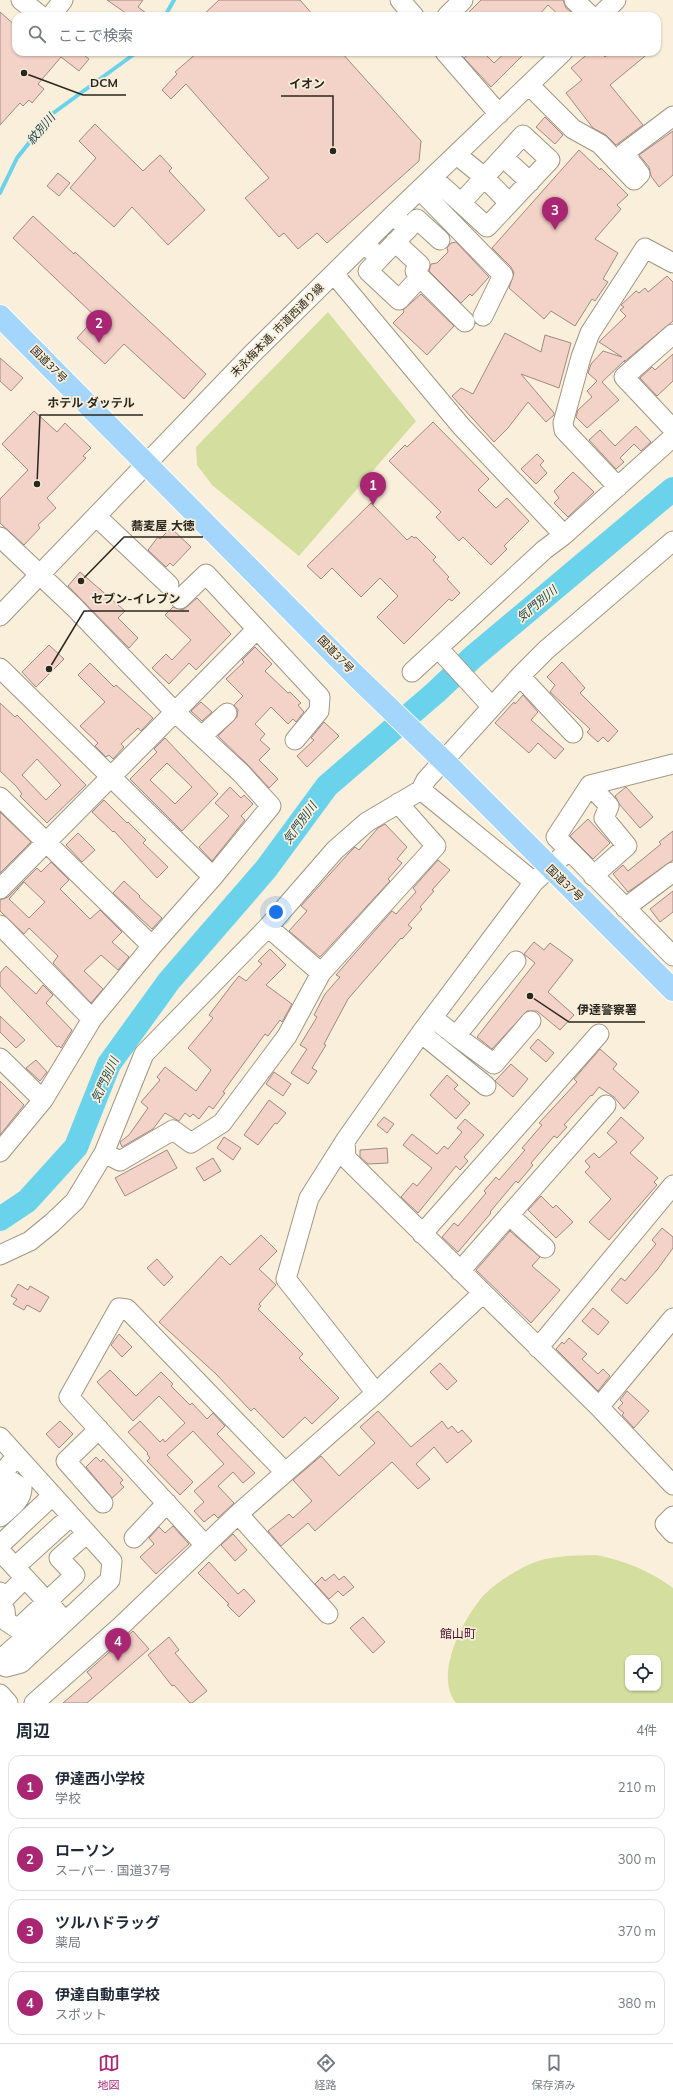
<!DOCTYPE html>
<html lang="ja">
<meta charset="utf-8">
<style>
:root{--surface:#fff;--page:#f6f6f7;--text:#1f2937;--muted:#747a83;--line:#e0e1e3;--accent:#a92672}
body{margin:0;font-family:Mulish,"Noto Sans JP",sans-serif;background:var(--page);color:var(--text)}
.controls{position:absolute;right:12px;bottom:12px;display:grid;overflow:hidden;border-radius:8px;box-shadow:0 1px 3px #0004}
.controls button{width:36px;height:36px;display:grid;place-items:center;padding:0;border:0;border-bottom:1px solid var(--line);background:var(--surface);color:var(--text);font:20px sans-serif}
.you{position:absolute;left:276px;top:912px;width:14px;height:14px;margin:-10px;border:3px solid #fff;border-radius:50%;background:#1a73e8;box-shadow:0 0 0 6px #1a73e833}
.badge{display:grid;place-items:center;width:26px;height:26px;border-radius:50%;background:var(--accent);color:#fff;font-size:13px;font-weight:700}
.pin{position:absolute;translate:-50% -33px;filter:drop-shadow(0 1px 2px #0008)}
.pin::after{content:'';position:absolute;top:21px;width:14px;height:12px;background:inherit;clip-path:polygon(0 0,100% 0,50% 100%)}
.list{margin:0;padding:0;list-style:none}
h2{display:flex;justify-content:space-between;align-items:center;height:52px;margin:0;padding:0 16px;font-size:17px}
h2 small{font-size:13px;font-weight:400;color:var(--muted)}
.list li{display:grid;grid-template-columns:26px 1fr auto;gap:12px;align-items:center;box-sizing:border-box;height:64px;margin:0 8px 8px;padding:0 8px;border:1px solid var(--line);border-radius:12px}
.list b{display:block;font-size:15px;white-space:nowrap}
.list p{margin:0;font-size:13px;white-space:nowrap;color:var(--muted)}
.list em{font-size:13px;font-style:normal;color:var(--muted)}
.icon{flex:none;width:22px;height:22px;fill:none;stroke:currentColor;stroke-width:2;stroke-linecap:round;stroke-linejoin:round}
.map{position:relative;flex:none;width:673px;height:1703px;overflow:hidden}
.search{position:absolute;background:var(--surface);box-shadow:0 1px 3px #0004;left:12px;right:12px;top:12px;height:44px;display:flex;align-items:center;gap:10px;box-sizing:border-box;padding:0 14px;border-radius:12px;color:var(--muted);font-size:15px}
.sheet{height:340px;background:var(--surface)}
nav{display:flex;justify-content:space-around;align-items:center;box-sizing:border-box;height:56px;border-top:1px solid var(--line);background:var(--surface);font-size:11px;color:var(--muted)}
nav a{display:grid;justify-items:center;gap:2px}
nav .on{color:var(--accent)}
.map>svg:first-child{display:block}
.green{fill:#d3de9f;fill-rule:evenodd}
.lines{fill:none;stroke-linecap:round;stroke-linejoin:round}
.stream{stroke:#6ad2ea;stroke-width:4}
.river{stroke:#6ad2ea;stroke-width:24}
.building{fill:#f3d2c7;stroke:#a18a82;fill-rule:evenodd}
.minor-casing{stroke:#a09783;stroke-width:21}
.highway-casing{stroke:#fff;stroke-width:24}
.minor{stroke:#fff;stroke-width:19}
.highway{stroke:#a4d6fb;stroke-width:22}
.highway-bridge-casing{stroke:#fff;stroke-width:24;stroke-linecap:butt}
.highway-bridge{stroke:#a4d6fb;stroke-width:22}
.labels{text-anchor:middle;stroke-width:3.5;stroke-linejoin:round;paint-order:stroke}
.street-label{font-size:11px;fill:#2a271f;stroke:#f9efda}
.water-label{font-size:12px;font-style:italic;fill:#194852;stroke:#f9efda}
.neighbourhood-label{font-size:12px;fill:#4e0f33;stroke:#f9efda}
.leader{fill:none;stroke:#2a271f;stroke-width:1.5}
.callout-dot{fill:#2a271f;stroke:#f9efda;stroke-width:1.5}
.callout-label{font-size:12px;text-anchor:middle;font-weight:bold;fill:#2a271f;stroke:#f9efda;stroke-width:3.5;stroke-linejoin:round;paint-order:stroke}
</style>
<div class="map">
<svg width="673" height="1703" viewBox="0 0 673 1703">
<rect width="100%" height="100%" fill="#f9efda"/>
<path class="green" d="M328,312L416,421L299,556L212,485L197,465L196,447Z
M596,1555C623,1560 651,1571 673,1588V1703H456C433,1675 464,1617 484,1595C495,1583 511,1574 524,1567C546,1555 572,1556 596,1555ZM628,1658H658V1688H628Z"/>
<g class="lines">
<path class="stream" d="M165,16L174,0
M0,193L17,158L52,114L137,52"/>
<path class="river" d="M0,1219L27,1201L76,1147L109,1064L169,981L266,869L327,786L436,692L473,657L673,489"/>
</g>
<path class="building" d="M107,0H143L138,7L150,16H130Z
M219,0H300L314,16H202Z
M481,0H563L566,8L571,12L568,16H560L548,5L538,16H465Z
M0,12L16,26V52H80L89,59L79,71L61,57L38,84L44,89L32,103L29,100L23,106L20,103L0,125Z
M198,52H341L421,141L419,161L327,243L317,233L298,249L284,233L279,237L245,198L269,178L186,84L171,99L162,90L177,74L175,72Z
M471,52H483L494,63L506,52H526L491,87L464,58Z
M590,52H600L605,57L611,52H650L610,85L643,125L616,145L606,135L593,128L566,93L582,80L571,68Z
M545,117L563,135L555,144L536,127Z
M95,124L143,171L160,155L172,168L169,171L205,210L168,245L132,207L114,227L70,188L96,158L79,141Z
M673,131V175L659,187L651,176L649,167L639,155Z
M579,150L600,170L601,168L628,195L617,205L621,209L595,239L618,253L603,279L608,282L595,301L592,299L575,326L551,311L544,319L509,288L514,273L511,267L492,248Z
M58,173L70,183L59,196L47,186Z
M33,216L74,254L75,252L206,374L184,399L124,344L105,364L77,338L96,317L13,238Z
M456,242L489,277L472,296L470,294L461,303L429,271L431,264L437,263L448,252L447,248L451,243Z
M667,276L673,282V321L624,362L625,360L602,382L619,400L587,428L576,417L578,410L592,397L587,391L597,381L588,373L591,364L603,351L622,357L599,342L626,316L620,310L624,307L621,305L636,291L639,293L645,288L648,292Z
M421,294L454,326L427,355L393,323L404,312L403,310Z
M505,333L541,352L545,335L571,343L559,388L521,374L554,413V415L546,422L528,402L508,428L494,442L452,396L461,388L473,394Z
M673,354V381L657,396L640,378L652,367L655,370Z
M0,358L23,378L11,391L0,381Z
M34,411L57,432L65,423L91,448L83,456L86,458L47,498L56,508L38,525L40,528L24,545L0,523V499L28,470L2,444Z
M433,422L489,479L478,490L496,508L507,498L529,521L504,546L507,549L491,565L463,537L459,541L436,517L441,512L389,461L405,445L407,447Z
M636,426L651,442L641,451L634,444L620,458L624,462L616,469L589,440L600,430L615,446Z
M537,454L544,461L540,465L547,473L536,484L521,469Z
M573,472L594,492L568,517L554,503L559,498L554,491Z
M371,503L407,540L412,536L414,538L416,537L436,557L433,560L449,577L447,579L460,593L452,601L449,599L404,644L377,617L398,596L380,578L361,597L332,568L321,579L307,566Z
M171,528L191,547L173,566L170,563L166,567L148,550L158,537L160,539Z
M80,572L125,611L118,618L138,638L129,648L68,586Z
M197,598L231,634L196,670L189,663L169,684L152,668L166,654L172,660L191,640L165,615L173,607L183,610Z
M49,645L64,659L36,687L22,672Z
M255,647L272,664L265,671L288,693L290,692L301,703L298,705L304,712L296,722L293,719L288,724L271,707L255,724L265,734L260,740L270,749L259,760L278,779L269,788L248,765L218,736L237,717L238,710L234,705L243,696L226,679L244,662L242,660Z
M562,662L585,688L580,693L618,731L608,742L603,737L598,742L587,732L590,729L550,692L555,685L547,677Z
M90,663L114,687L116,685L153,718L141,731L138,728L121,744L124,747L113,759L109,755L106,757L95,746L98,743L80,726L105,702L78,675Z
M523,695L538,712L531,720L564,749L555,759L538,743L529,753L495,723L514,702L515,704Z
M201,702L212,712L202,721L191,711Z
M0,703L15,717L17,715L86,785L47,823L20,796L22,794L16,786L0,771ZM37,759L61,785L46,800L22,775Z
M324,722L339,736L307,767L297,756L314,740L311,738Z
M165,738L218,794L182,831L130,779L157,752L154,749ZM167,763L192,787L175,804L150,780Z
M230,787L241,798L244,795L253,804L241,816L245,820L212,861L199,847L229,816L215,803Z
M626,787L653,817L640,828L620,805L615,796Z
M104,800L127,823L128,822L146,840L143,843L168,867L157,878L114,831L113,832L92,812Z
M0,812L31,842L0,873Z
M588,819L610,843L593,859L570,836Z
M385,824L407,847L397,859L402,863L388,879L390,881L320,957L289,931L307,911L301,906L349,853L355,847L359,850L378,828Z
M673,831V860L628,892L613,874L623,865L628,871L661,844L659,842Z
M78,833L95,850L82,862L66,845Z
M438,860L450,870L432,890L434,891L420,907L422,909L408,925L412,928L402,939L401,938L348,999L324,1044L326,1045L312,1068L317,1071L308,1084L291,1073L307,1049L300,1045L317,1017L314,1015L325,994L340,977L336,975L392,911L396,914L416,892L413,888Z
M51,862L69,880L60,889L90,919L100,910L122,932L112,942L129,957L118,970L101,955L84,971L103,989L91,1003L53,963L58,956L29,928L24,934L0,911V900L8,897L37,868L41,872ZM24,882L45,902L29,918L9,899Z
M124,881L140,896L139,897L162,918L152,929L113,893Z
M673,891V912L660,922L650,909Z
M534,942L544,950L550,943L573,960L548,992L574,1015L560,1030L537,1011H527L492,1049L477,1037L535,963L524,954Z
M270,949L286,965L266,985L292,1004L282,1022L280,1020L268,1036L265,1034L223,1092L225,1093L213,1109L209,1106L199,1119L193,1114L190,1117L185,1113L179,1121L165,1113L153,1129L122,1147L120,1142L129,1135L148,1108L141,1102L160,1080L157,1077L165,1067L196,1091L211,1070L188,1048L213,1018L209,1015L231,986L239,976L246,981L262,964L258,961Z
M6,966L36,994L43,985L53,995L46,1003L72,1030L61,1048L59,1046L57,1047L0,986V973Z
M0,1016L25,1040L16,1048L0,1032Z
M538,1039L554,1053L546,1062L530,1048Z
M600,1049L617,1064L613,1069L639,1092L624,1109L614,1097L599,1087L592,1096L591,1095L564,1125L567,1127L557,1138L554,1136L531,1163L533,1165L518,1183L516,1181L490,1212L491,1213L458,1252L442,1237L454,1223L458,1226L486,1193L484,1191L496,1177L499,1180L525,1150L522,1148L542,1125L539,1123L577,1082L574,1079Z
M36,1060L47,1072L40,1081L26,1068Z
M511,1064L528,1079L513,1097L495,1081Z
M274,1072L291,1084L283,1096L266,1084Z
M447,1075L458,1085L454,1089L470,1103L456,1119L430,1095Z
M0,1081L24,1105L0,1135Z
M269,1100L286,1113L277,1124L275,1123L258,1145L244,1135Z
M384,1117L394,1124L387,1133L377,1125Z
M621,1117L644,1138L630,1153L658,1178L654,1182L657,1185L609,1240L589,1222L611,1199L585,1172L590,1167L585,1161L594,1153L599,1158L617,1142L607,1133Z
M465,1119L484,1135L464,1157L468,1161L460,1170L456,1166L418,1213L401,1197L413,1183L417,1186L432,1168L403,1145L412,1134L437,1154L444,1146L448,1149L462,1132L457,1128Z
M224,1137L241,1148L233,1160L217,1148Z
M387,1148L388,1163L368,1164L360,1157V1150Z
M167,1150L177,1168L125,1196L115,1178Z
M213,1158L221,1171L204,1181L196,1168Z
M541,1196L553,1208L556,1205L573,1222L556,1238L528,1210Z
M662,1228L673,1237V1248L657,1270L627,1304L611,1290L621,1278L625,1281L656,1244L652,1240Z
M510,1231L540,1257L532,1266L560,1290L531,1323L476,1270Z
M261,1235L277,1251L259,1269L276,1285L259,1304L261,1306L258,1309L303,1354L299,1358L339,1398L312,1424L305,1417L283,1438L254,1408L251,1411L216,1374L159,1322L221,1256L230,1265Z
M157,1259L173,1277L164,1286L147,1268Z
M18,1284L28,1290L30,1286L49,1297L40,1312L27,1305L24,1310L13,1304L17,1299L11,1296Z
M593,1308L609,1322L598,1335L582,1321Z
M119,1334L132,1347L122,1357L111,1345Z
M569,1338L587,1354L582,1359L598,1374L603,1369L610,1376L598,1391L556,1349L562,1342L564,1344Z
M440,1363L457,1381L447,1390L430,1372Z
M110,1370L136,1396L161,1372L173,1384L171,1386L190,1405L192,1403L207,1419L213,1413L225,1426L217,1434L255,1473L243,1483L233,1472L218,1486L234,1503L218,1518L214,1514L204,1522L194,1511L204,1502L194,1491L224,1464L193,1431L167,1455L193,1482L180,1495L147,1461L150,1458L147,1454L148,1453L128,1432L140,1421L160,1442L163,1439L165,1442L185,1423L159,1396L133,1421L97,1382Z
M627,1391L649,1411L634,1428L622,1415L624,1413L618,1408L623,1403L620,1400Z
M378,1411L411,1447L442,1421L448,1429L452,1426L458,1433L462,1430L472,1441L447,1463L434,1447L416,1464L430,1479L418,1489L392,1462L315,1531L308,1523L281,1546L268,1531L289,1514L293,1518L312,1501L293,1480L321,1456L339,1476L375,1443L360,1427Z
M60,1421L73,1434L59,1448L46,1434Z
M96,1457L101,1462L103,1459L123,1480L120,1483L124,1487L112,1498L86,1467Z
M173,1526L189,1544L156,1574L140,1557L154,1544L149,1538L159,1527L165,1533Z
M233,1534L247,1550L235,1561L221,1545Z
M209,1562L238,1594L244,1589L255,1601L239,1617L227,1605L229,1604L198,1573Z
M334,1574L339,1580L344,1576L354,1587L343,1596L338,1591L329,1599L315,1584L322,1577L325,1581Z
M363,1617L385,1642L373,1653L350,1628Z
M133,1631L149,1649L87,1703H63L92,1678L87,1672Z
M169,1637L179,1650L175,1653L207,1691L192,1703H190L174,1685L172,1686L148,1655Z"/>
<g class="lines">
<defs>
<path id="minor" d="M21,0L41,16
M400,0L414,16
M574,0L591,16
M51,16L63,0
M447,16L463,0
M600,16L616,0
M445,52L499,114
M529,85L573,129L600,144L634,180L640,174L624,153L673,116
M457,155L484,177L509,203
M503,157L530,182
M433,178L461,203L523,135L550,160L487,227L461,203
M420,190L503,275L483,316
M393,215L408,229L417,219L440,240
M395,242L420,265L415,271L420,277
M371,250L380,258L408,229
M380,258L368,271L399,300L420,277L465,322
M334,274L461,426L564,535
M673,334L624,377L673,429
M618,487L564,430L563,423L581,357L590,333L645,248L673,263
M97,517L169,585
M0,537L74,607L175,712L241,773L271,806L213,877L152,946L92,1019L43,1100L0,1152
M180,599L206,574L320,697L319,711L295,740
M0,616L251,355L393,215L563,52
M438,648L492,707
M0,668L213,877
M412,672L544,550L564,535L673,437
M520,676L573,733
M202,736L227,713
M590,785L609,806L604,818L627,846L593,876
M421,790L426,780L520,676L546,650L673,541
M0,797L152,946
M569,850L556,837L590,785L673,764
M0,889L257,629
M625,908L673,872
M0,925L92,1019
M268,927L321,973L436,846L398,803
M673,956L569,850L534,882L421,1033L345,1141L346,1158L599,1407L673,1485
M433,1018L456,1036L516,961
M421,1033L486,1086
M456,1036L494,1064L531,1021
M0,1058L43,1100
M345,1141L309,1198L286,1279L376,1393
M104,1153L120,1161L173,1130L191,1143L222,1123L287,1036L321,973
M509,1215L545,1248
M422,1234L599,1034
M0,1255L30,1241L52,1223L75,1201L104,1153L144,1054L268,927L335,850L367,822L421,790L534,882
M460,1271L606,1105
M538,1348L673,1185
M599,1407L673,1318
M99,1429L66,1461L103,1503
M0,1437L112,1561L110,1580L21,1663L6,1667L0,1664
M0,1486C4,1491 4,1494 0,1499
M238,1514L328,1614
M673,1516L665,1524L673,1533
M0,1517C9,1509 22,1501 22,1488L5,1477C4,1468 11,1463 17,1456
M134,1538L167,1503
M0,1545L52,1496
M205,1545L69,1397L119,1308L127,1309L285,1472
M0,1551L65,1621
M15,1567L71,1516
M0,1592L5,1598L25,1578
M0,1604L5,1610L6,1621L15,1627L22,1625L75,1575L59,1558L87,1533
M0,1660L44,1621
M0,1694L8,1703
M34,1703L121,1626L238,1514L376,1393L483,1293"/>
<path id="highway" d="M0,316L357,677
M453,770L673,990"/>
</defs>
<use href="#minor" class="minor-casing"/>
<use href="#highway" class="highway-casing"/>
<use href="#minor" class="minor"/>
<use href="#highway" class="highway"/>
<defs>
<path id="highway-bridge" d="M357,677L453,770"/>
</defs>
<use href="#highway-bridge" class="highway-bridge-casing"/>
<use href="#highway-bridge" class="highway-bridge"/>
</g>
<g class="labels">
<g class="street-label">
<text transform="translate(277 330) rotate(-45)" y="4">末永梅本通, 市道西通り線</text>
<text transform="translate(49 364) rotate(45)" y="4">国道37号</text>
<text transform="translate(336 654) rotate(46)" y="4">国道37号</text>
<text transform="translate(565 883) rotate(44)" y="4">国道37号</text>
</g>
<g class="water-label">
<text transform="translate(41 129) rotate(-50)" y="4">紋別川</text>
<text transform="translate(537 604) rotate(-40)" y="4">気門別川</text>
<text transform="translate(300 823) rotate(-54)" y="4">気門別川</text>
<text transform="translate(105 1080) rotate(-65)" y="4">気門別川</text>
</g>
<g class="neighbourhood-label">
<text x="458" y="1638">館山町</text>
</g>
</g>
<path class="leader" d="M24 73L83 95H126M333 151L333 96H281M37 484L40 415H143M81 581L124 537H203M49 669L84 611H189M530 996L569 1022H645"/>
<g class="callout-dot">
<circle cx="24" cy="73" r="4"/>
<circle cx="333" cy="151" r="4"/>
<circle cx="37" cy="484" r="4"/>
<circle cx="81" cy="581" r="4"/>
<circle cx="49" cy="669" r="4"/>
<circle cx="530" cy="996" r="4"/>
</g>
<g class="callout-label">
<text x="104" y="87">DCM</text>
<text x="307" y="88">イオン</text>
<text x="91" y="407">ホテル ダッテル</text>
<text x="163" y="530">蕎麦屋 大徳</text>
<text x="136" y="603">セブン-イレブン</text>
<text x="607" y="1014">伊達警察署</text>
</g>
</svg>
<div class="controls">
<button><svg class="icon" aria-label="locate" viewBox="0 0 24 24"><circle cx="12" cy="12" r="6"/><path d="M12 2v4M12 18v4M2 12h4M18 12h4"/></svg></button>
</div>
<div class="you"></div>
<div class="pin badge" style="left:373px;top:505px">1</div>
<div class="pin badge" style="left:99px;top:343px">2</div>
<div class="pin badge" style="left:555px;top:230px">3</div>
<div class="pin badge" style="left:118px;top:1661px">4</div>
<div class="search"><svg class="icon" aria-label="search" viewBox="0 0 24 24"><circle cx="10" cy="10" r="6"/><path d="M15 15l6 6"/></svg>ここで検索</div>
</div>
<section class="sheet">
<h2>周辺<small>4件</small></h2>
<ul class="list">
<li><span class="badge">1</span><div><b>伊達西小学校</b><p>学校</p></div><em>210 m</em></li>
<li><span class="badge">2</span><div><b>ローソン</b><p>スーパー · 国道37号</p></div><em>300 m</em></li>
<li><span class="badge">3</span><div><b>ツルハドラッグ</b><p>薬局</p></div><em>370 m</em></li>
<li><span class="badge">4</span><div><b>伊達自動車学校</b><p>スポット</p></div><em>380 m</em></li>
</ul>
</section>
<nav>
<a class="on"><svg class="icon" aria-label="map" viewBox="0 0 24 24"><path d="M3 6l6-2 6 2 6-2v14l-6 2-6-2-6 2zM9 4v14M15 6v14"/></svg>地図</a>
<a><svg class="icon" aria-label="directions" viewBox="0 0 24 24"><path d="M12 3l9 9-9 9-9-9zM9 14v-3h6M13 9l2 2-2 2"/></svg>経路</a>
<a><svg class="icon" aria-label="saved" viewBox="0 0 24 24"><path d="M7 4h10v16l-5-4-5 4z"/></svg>保存済み</a>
</nav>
